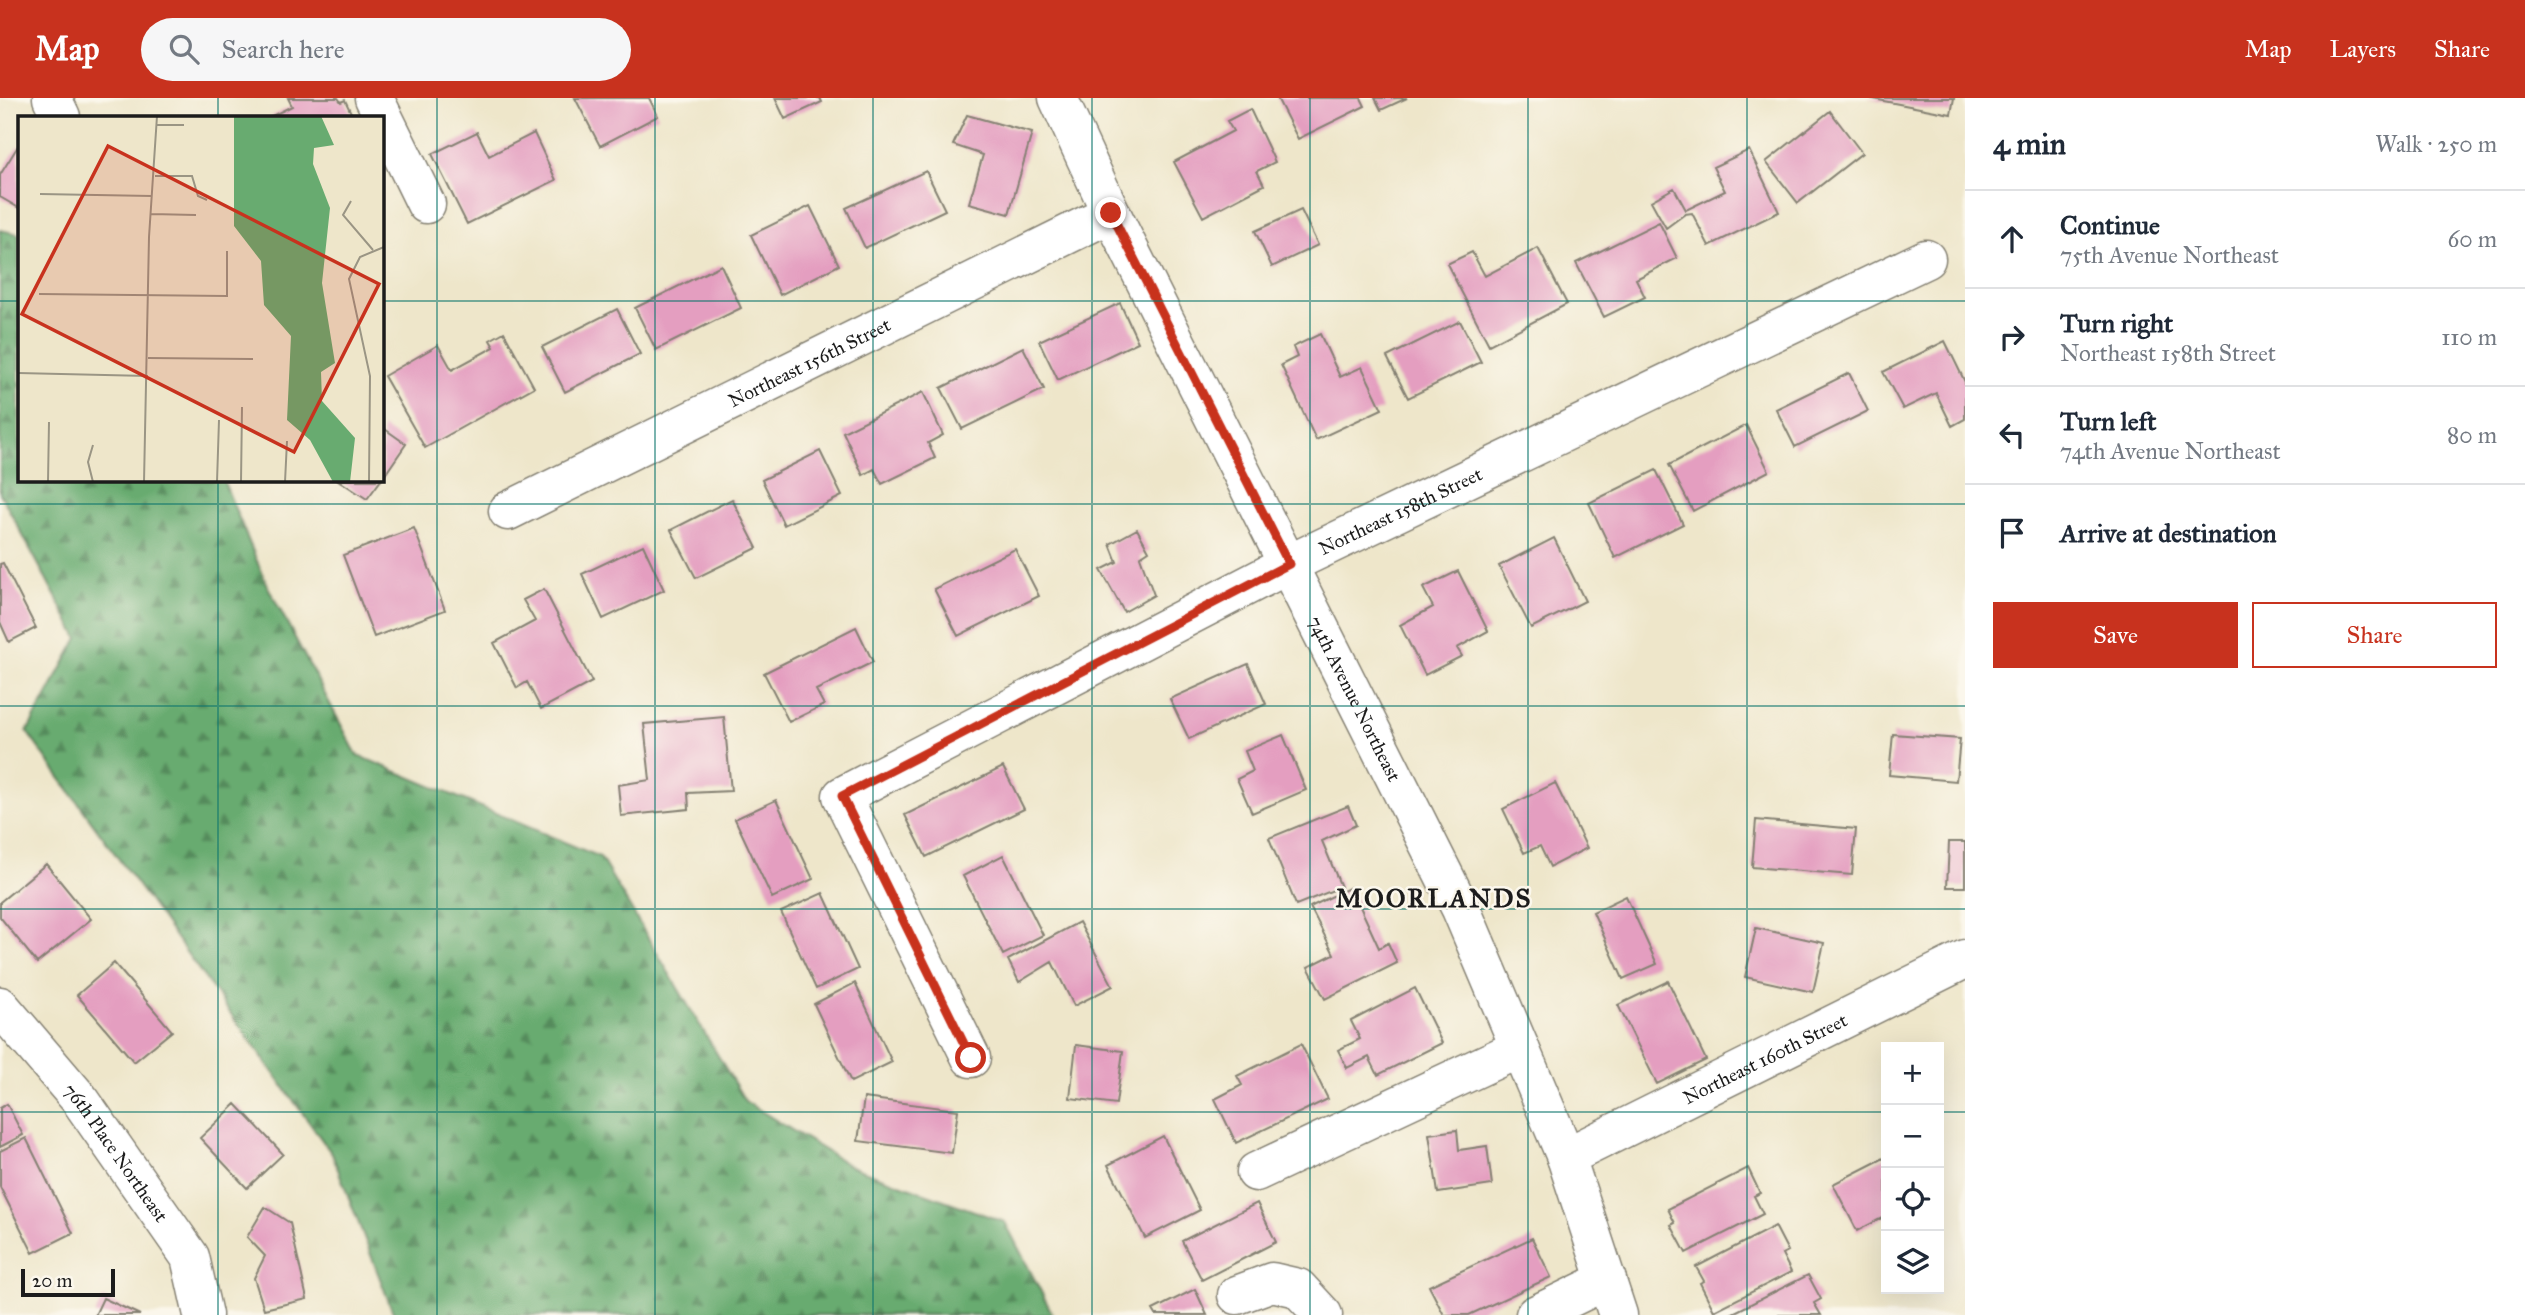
<!DOCTYPE html>
<meta charset="utf-8">
<style>
:root{--surface:#fff;--page:#f6f6f7;--text:#1f2937;--muted:#747a83;--line:#e0e1e3;--accent:#c8321e}
body{margin:0;font-family:"IM FELL Great Primer",serif;background:var(--page);color:var(--text)}
.controls{position:absolute;right:21px;bottom:21px;display:grid;overflow:hidden;border-radius:0px;box-shadow:0 7px 28px #0002}
.controls button{width:63px;height:63px;display:grid;place-items:center;padding:0;border:0;border-bottom:2px solid var(--line);background:var(--surface);color:var(--text);font:35px sans-serif}
.scale{position:absolute;left:21px;bottom:18px;width:94px;box-sizing:border-box;padding-left:7px;border:4px solid #1c1c1c;border-top:0;font-size:19px;line-height:24px;white-space:nowrap;color:#1c1c1c;-webkit-text-stroke:5px #fbf7ec;paint-order:stroke}
.stop{position:absolute;width:21px;height:21px;margin:-16px;border:5px solid #c8321e;border-radius:50%;background:#fff}
.stop.end{background:#c8321e;border-color:#fff;box-shadow:0 2px 7px #0008}
.list{margin:0;padding:0;list-style:none}
h2{display:flex;justify-content:space-between;align-items:center;height:91px;margin:0;padding:0 28px;font-size:30px}
h2 small{font-size:23px;font-weight:400;color:var(--muted)}
.list li{display:grid;grid-template-columns:46px 1fr auto;gap:21px;align-items:center;box-sizing:border-box;height:98px;padding:0 28px;border-top:2px solid var(--line)}
.list b{display:block;font-size:26px;white-space:nowrap}
.list p{margin:0;font-size:23px;white-space:nowrap;color:var(--muted)}
.list em{font-size:23px;font-style:normal;color:var(--muted)}
.actions{display:flex;gap:14px;padding:21px 28px}
.actions a{flex:1;padding:16px 0;border:2px solid var(--accent);border-radius:0px;text-align:center;font-size:24px;color:var(--accent)}
.actions .main{background:var(--accent);color:#fff}
.icon{flex:none;width:38px;height:38px;fill:none;stroke:currentColor;stroke-width:2;stroke-linecap:round;stroke-linejoin:round}
.map{position:relative;flex:none;width:1965px;height:1217px;overflow:hidden}
header{display:flex;align-items:center;gap:42px;box-sizing:border-box;height:98px;padding:0 35px;background:var(--accent);color:#fff}
header strong{font-size:33px}
nav{display:flex;gap:38px;margin-inline-start:auto;font-size:24px}
.search{width:490px;height:63px;background:var(--page);display:flex;align-items:center;gap:18px;box-sizing:border-box;padding:0 24px;border-radius:38px;color:var(--muted);font-size:26px}
main{display:flex}
aside{flex:1;background:var(--surface)}
.map>svg:first-child{display:block}
.forest{fill:url(#forest-firs);stroke:#426446;stroke-width:2}
.building{fill:#e49ec0}
.lines{fill:none;stroke-linecap:round;stroke-linejoin:round}
.minor-casing{stroke:#858173;stroke-width:41}
.minor{stroke:#fff;stroke-width:38}
.route{stroke:#c8321e;stroke-width:9}
.grid{fill:none;stroke:#0f766e;stroke-width:2;stroke-opacity:0.55}
.labels{text-anchor:middle;stroke-width:5;stroke-linejoin:round;paint-order:stroke}
.street-label{font-size:19px;fill:#1c1c1c;stroke:#fbf7ec}
.district-label{font-size:26px;font-weight:bold;letter-spacing:2px;fill:#1c1c1c;stroke:#fbf7ec}
.inset-road{fill:none;stroke:#9a9584;stroke-width:2}
.view{fill:#c8321e;fill-opacity:0.15;stroke:#c8321e;stroke-width:3.5}
.inset-edge{fill:none;stroke:#1c1c1c;stroke-width:3.5}
</style>
<header>
<strong>Map</strong>
<div class="search"><svg class="icon" aria-label="search" viewBox="0 0 24 24"><circle cx="10" cy="10" r="6"/><path d="M15 15l6 6"/></svg>Search here</div>
<nav><a>Map</a><a>Layers</a><a>Share</a></nav>
</header>
<main>
<div class="map">
<svg width="1965" height="1217" viewBox="0 0 1965 1217">
<defs>
<pattern id="forest-firs" width="22" height="20" patternUnits="userSpaceOnUse" patternTransform="scale(1.75)"><rect width="22" height="20" fill="#68ab70"/><path d="M5 1l3.5 6h-7zM16 11l3.5 6h-7z" fill="#558a5b"/></pattern>
</defs>
<rect width="100%" height="100%" fill="#fbf7ec"/>
<filter id="ink" filterUnits="userSpaceOnUse"><feTurbulence type="fractalNoise" baseFrequency=".0143" numOctaves="2"/><feDisplacementMap in="SourceGraphic" scale="14" xChannelSelector="R" yChannelSelector="G"/><feConvolveMatrix kernelMatrix="1 2 1 2 8 2 1 2 1" color-interpolation-filters="sRGB"/></filter>
<filter id="wash" filterUnits="userSpaceOnUse"><feTurbulence type="fractalNoise" baseFrequency=".00686" numOctaves="4" result="noise"/><feDisplacementMap in="SourceGraphic" scale="28" xChannelSelector="R" yChannelSelector="G"/><feGaussianBlur stdDeviation="1.57" result="paint"/><feColorMatrix in="noise" values="0 0 0 0 0 0 0 0 0 0 0 0 0 0 0 0 0 1.4 0 .05"/><feComposite in="paint" operator="in"/></filter>
<g filter="url(#wash)">
<rect width="100%" height="100%" fill="#eee6ca"/>
<path class="forest" d="M0,132L19,136V382H223L267,487L357,657L600,759L745,1003L850,1068L1005,1124L1053,1217H394L332,1056L27,634L78,540L0,395Z"/>
<g id="blocks">
<path class="building" d="M288,0H338L341,4L345,2L353,19H270L292,8Z
M575,0H649L658,18L600,48Z
M775,0H820L822,4L785,21Z
M1277,0H1361L1365,8L1298,41Z
M1375,0H1407L1381,12Z
M1868,0H1954L1951,16Z
M1250,11L1275,64L1257,73L1264,87L1203,119L1174,64L1233,33L1227,23Z
M1830,13L1862,55L1798,105L1766,64Z
M967,17L1032,35L1009,116L969,105L983,57L953,47Z
M477,34L489,58L534,35L556,82L467,126L432,56Z
M18,48L19,49V110L0,99V77Z
M1749,52L1779,114L1709,148L1692,115L1685,116L1666,130L1651,103L1674,90L1686,112L1725,93L1713,69Z
M926,73L945,112L865,150L846,110Z
M810,108L839,167L780,197L751,137Z
M1301,112L1318,147L1272,169L1255,133Z
M1659,124L1677,160L1636,181L1645,199L1604,219L1576,165Z
M1538,150L1567,206L1489,247L1447,166L1472,154L1485,178Z
M721,167L741,210L656,252L635,210Z
M1120,205L1138,244L1058,282L1039,243Z
M617,211L640,256L565,294L542,249Z
M1460,223L1481,264L1408,300L1387,259Z
M504,234L534,289L425,350L384,278L438,247L452,272L494,249L490,242Z
M1320,236L1340,279L1362,269L1382,311L1316,342L1281,267L1297,259L1293,249Z
M1945,243L1965,284V321L1952,328L1936,295L1903,311L1883,274Z
M1023,249L1044,291L962,331L941,290Z
M1849,275L1868,313L1795,349L1776,311Z
M923,294L943,337L928,345L935,360L882,386L874,371L863,377L843,334Z
M1746,327L1769,373L1693,413L1669,367Z
M382,329L406,346L382,381Z
M820,353L842,398L784,427L762,382Z
M1656,372L1683,426L1615,460L1589,405Z
M338,382H381L367,401Z
M732,401L757,450L696,480L671,432Z
M414,430L445,512L374,539L343,457Z
M1137,431L1149,453L1140,459L1154,497L1124,514L1101,472L1117,464L1110,446Z
M1554,440L1585,503L1531,530L1499,468Z
M643,447L664,492L603,521L582,476Z
M1015,451L1039,498L958,538L934,491Z
M3,465L36,530L9,544L0,524V466Z
M1458,473L1488,533L1457,550L1462,558L1425,577L1400,527L1433,509L1423,490Z
M544,491L592,584L541,611L527,584L517,590L494,545L535,523L523,502Z
M856,529L873,564L816,592L824,607L789,624L764,575Z
M1248,566L1266,606L1189,641L1170,601Z
M724,619L731,693L688,695L689,711L621,718L618,687L650,682L644,626Z
M1893,636L1960,641L1956,683L1889,677Z
M1283,637L1306,692L1252,715L1237,681L1253,673L1245,653Z
M1003,669L1024,711L926,759L905,717Z
M1555,685L1587,750L1550,769L1540,748L1524,755L1503,711Z
M776,702L813,781L772,800L735,721Z
M1348,708L1356,727L1322,743L1341,789L1296,807L1269,740Z
M1756,722L1856,731L1852,777L1752,769Z
M1949,744H1965V789H1947Z
M1003,757L1043,837L1003,857L963,778Z
M46,766L91,821L37,865L0,819V804Z
M1351,789L1379,850L1388,845L1397,865L1325,901L1308,869L1334,856L1310,809Z
M823,795L858,871L816,891L781,814Z
M1626,798L1657,866L1623,881L1593,814Z
M1079,824L1113,888L1074,908L1052,864L1019,884L1008,862Z
M1756,830L1824,845L1813,894L1745,879Z
M114,865L172,933L134,964L77,897Z
M1668,883L1706,962L1657,986L1618,907Z
M855,885L892,964L851,984L814,906Z
M1415,890L1442,945L1378,977L1369,959L1347,970L1338,952L1360,941L1351,923Z
M1301,946L1328,1001L1236,1045L1215,1001L1242,987L1237,978Z
M1076,947L1123,953L1116,1006L1070,1000Z
M864,1000L958,1012L952,1055L858,1043Z
M7,1006L23,1037L0,1049V1010Z
M236,1006L283,1056L247,1090L200,1040Z
M1457,1032L1459,1052L1487,1048L1492,1087L1438,1095L1429,1036Z
M1163,1038L1200,1112L1145,1140L1108,1067Z
M26,1040L73,1135L33,1155L0,1089V1053Z
M1886,1059V1118L1857,1133L1833,1086Z
M1748,1070L1760,1095L1754,1098L1763,1116L1686,1155L1671,1127L1675,1125L1668,1111Z
M1257,1105L1276,1144L1202,1182L1182,1143Z
M265,1109L290,1125L307,1201L264,1211L254,1180L265,1158L247,1139Z
M1775,1128L1788,1153L1782,1156L1791,1174L1714,1213L1700,1185L1704,1183L1696,1169Z
M1532,1140L1551,1179L1469,1217H1444L1429,1188Z
M1808,1177L1821,1201L1814,1205L1821,1217H1729Z
M1195,1191L1207,1217H1156L1153,1212Z
M103,1200L140,1217H95Z"/>
</g>
</g>
<g filter="url(#ink)">
<use href="#blocks" fill-opacity="0" stroke="#858173" stroke-width="2"/>
<g class="lines">
<defs>
<g id="minor">
<path d="M52,0L61,19"/>
<path d="M374,0L426,106"/>
<path id="s1" d="M1058,0L1111,115L1461,811L1566,1059L1618,1217"/>
<path id="s2" d="M508,413L1111,115"/>
<path id="s3" d="M0,908L81,1003L190,1159L203,1217"/>
<path id="s4" d="M971,960L842,698L1289,466L1926,161"/>
<path id="s5" d="M1566,1059L1965,861"/>
<path d="M1256,1074L1520,950"/>
<path d="M1237,1197L1272,1184L1298,1190L1323,1217"/>
<path d="M1535,1217L1607,1182"/>
</g>
</defs>
<use href="#minor" class="minor-casing"/>
<use href="#minor" class="minor"/>
</g>
</g>
<g class="lines" filter="url(#ink)">
<path class="route" d="M971,960L842,698L1289,466L1111,115"/>
</g>
<path class="grid" d="M218,0V19M437,0V1217M655,0V1217M873,0V1217M1092,0V1217M1310,0V1217M1528,0V1217M1747,0V1217M0,203H19M382,203H1965M218,382V1217M0,406H1965M0,608H1965M0,811H1965M0,1014H1886M1939,1014H1965"/>
<g class="labels">
<g class="street-label">
<text dy="7" stroke="none"><textPath href="#s2" startOffset="336">Northeast 156th Street</textPath></text>
<text dy="7" stroke="none"><textPath href="#s4" startOffset="919">Northeast 158th Street</textPath></text>
<text dy="7" stroke="none"><textPath href="#s1" startOffset="670">74th Avenue Northeast</textPath></text>
<text dy="7" stroke="none"><textPath href="#s5" startOffset="222">Northeast 160th Street</textPath></text>
<text dy="7" stroke="none"><textPath href="#s3" startOffset="187">76th Place Northeast</textPath></text>
</g>
<g class="district-label">
<text x="1434" y="809">MOORLANDS</text>
</g>
</g>
<g transform="translate(18 18)">
<rect width="366" height="366" fill="#eee6ca"/>
<path d="M216,0H303L316,29L296,32L295,48L312,92L304,167L317,247L303,256L304,285L337,322L332,366H315L292,324L269,304L273,220L246,189L243,145L216,110Z" fill="#68ab70"/>
<path class="inset-road" d="M139,9H166M137,60H174L180,80L189,84M22,78L134,80M333,85L325,99L355,134M133,98L178,99M21,178L209,180V135M130,242L235,243M0,257L130,260M30,366L31,306M75,366L70,346L75,329M126,366L131,121L139,0M199,366L201,304M223,366L224,291M267,366L269,325M351,366L352,260L331,163L342,141L366,131"/>
<path class="view" d="M90,30L361,168L276,336L4,198Z"/>
<rect width="366" height="366" class="inset-edge"/>
</g>
</svg>
<div class="controls">
<button>+</button>
<button>−</button>
<button><svg class="icon" aria-label="locate" viewBox="0 0 24 24"><circle cx="12" cy="12" r="6"/><path d="M12 2v4M12 18v4M2 12h4M18 12h4"/></svg></button>
<button><svg class="icon" aria-label="layers" viewBox="0 0 24 24"><path d="M12 4l9 5-9 5-9-5zM3 14l9 5 9-5"/></svg></button>
</div>
<div class="scale">20 m</div>
<div class="stop" style="left:971px;top:960px"></div>
<div class="stop end" style="left:1111px;top:115px"></div>
</div>
<aside>
<h2>4 min<small>Walk · 250 m</small></h2>
<ul class="list">
<li><svg class="icon" aria-label="ahead" viewBox="0 0 24 24"><path d="M12 20V5M6 11l6-6 6 6"/></svg><div><b>Continue</b><p>75th Avenue Northeast</p></div><em>60 m</em></li>
<li><svg class="icon" aria-label="right" viewBox="0 0 24 24"><path d="M7 20v-9h11M14 6l5 5-5 5"/></svg><div><b>Turn right</b><p>Northeast 158th Street</p></div><em>110 m</em></li>
<li><svg class="icon" aria-label="left" viewBox="0 0 24 24"><path d="M17 20v-9H6M10 6l-5 5 5 5"/></svg><div><b>Turn left</b><p>74th Avenue Northeast</p></div><em>80 m</em></li>
<li><svg class="icon" aria-label="arrive" viewBox="0 0 24 24"><path d="M6 21V4h12l-3 4 3 4H6"/></svg><div><b>Arrive at destination</b></div></li>
</ul>
<div class="actions"><a class="main">Save</a><a>Share</a></div>
</aside>
</main>
